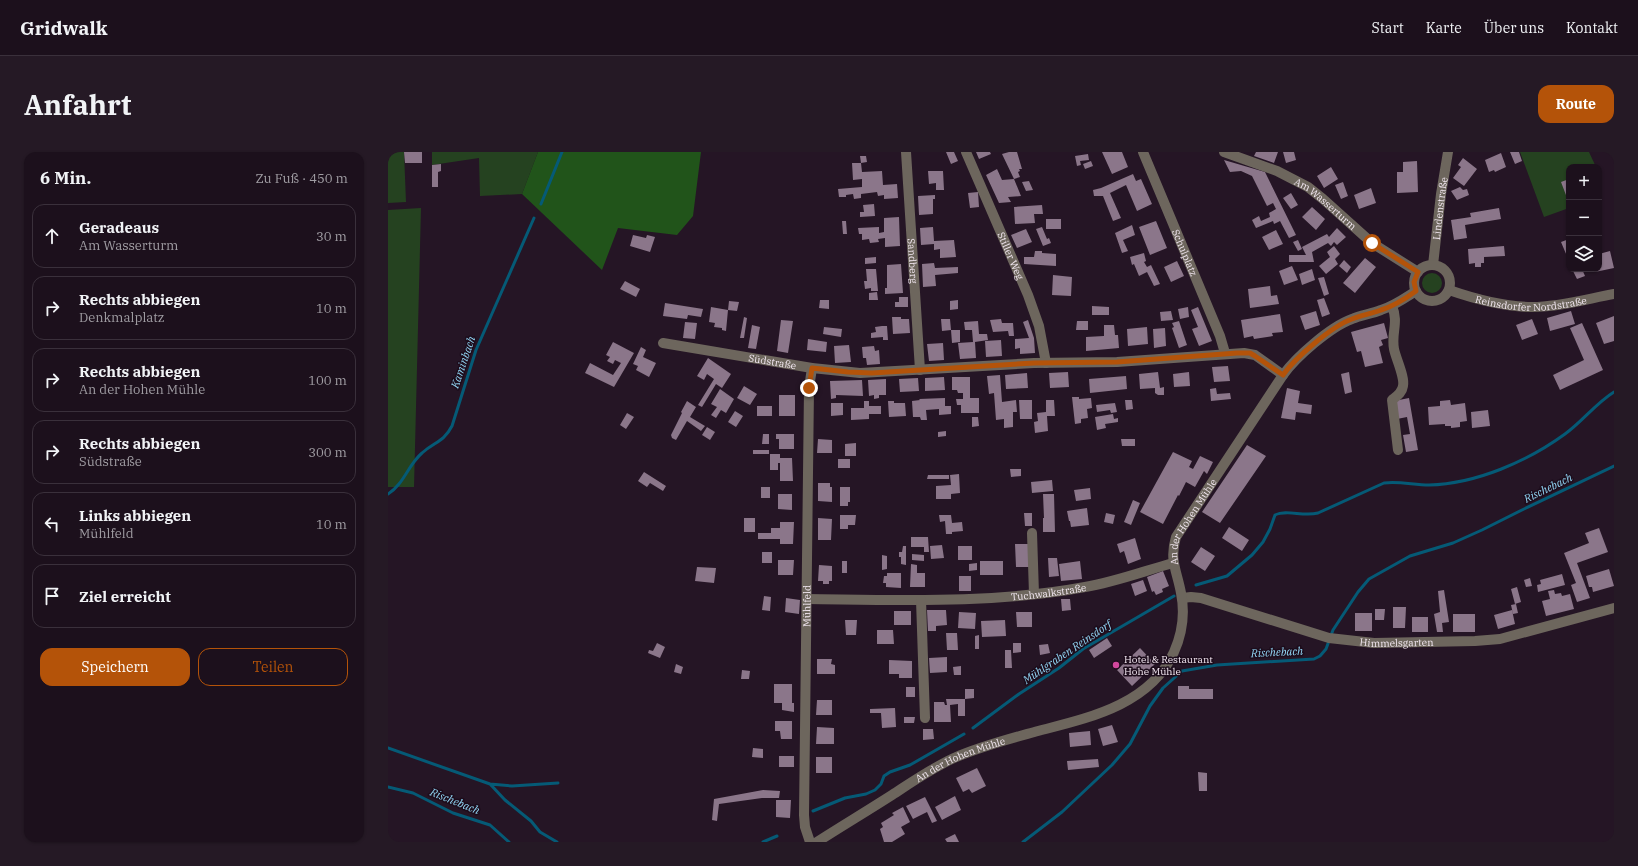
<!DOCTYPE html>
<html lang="de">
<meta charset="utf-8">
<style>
:root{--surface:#1c101c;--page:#251925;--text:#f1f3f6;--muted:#a09da3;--line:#3a303b;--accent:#b45309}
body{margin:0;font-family:"IBM Plex Serif",serif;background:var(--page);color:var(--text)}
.controls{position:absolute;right:12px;top:12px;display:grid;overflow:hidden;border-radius:8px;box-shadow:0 1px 3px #0004}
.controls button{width:36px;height:36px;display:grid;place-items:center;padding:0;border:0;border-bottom:1px solid var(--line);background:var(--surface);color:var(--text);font:20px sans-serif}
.stop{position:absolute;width:12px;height:12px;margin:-9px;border:3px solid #b45309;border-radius:50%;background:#fff}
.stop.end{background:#b45309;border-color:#fff;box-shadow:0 1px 4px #0008}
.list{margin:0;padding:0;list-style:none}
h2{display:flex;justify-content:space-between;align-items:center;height:52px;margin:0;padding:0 16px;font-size:17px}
h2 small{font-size:13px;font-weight:400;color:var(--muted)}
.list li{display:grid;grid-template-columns:26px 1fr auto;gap:12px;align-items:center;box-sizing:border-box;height:64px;margin:0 8px 8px;padding:0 8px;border:1px solid var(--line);border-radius:12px}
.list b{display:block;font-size:15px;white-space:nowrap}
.list p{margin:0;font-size:13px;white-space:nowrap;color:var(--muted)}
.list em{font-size:13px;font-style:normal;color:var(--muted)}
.actions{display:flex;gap:8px;padding:12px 16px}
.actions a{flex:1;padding:9px 0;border:1px solid var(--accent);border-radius:12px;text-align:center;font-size:14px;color:var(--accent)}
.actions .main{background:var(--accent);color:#fff}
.icon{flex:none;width:22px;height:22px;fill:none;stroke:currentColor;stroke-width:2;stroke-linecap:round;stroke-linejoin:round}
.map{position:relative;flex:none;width:1226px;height:690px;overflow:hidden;border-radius:12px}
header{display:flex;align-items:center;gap:24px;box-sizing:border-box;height:56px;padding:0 20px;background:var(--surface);border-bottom:1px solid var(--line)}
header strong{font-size:19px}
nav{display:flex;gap:22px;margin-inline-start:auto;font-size:14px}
.intro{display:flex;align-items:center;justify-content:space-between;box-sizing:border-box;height:96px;padding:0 24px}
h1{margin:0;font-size:28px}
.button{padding:10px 18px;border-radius:12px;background:var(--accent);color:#fff;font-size:14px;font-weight:700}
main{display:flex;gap:24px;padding:0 24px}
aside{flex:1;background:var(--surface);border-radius:12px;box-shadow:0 1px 3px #0004}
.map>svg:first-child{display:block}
.green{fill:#254220}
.forest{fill:#21541a}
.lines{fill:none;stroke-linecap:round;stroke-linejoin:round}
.stream{stroke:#055a76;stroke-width:3}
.building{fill:#8b768a}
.minor{stroke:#6d665d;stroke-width:10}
.route{stroke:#b45309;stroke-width:5}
.hotel-dot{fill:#d1479c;stroke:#1c0c1b;stroke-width:1.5}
.labels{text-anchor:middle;stroke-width:3;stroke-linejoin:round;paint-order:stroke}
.street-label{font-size:10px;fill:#f2e7f1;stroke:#1c0c1b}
.poi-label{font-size:10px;fill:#f2e7f1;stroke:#1c0c1b;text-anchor:start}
.water-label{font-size:11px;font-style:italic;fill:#93d7f6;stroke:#1c0c1b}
</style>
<header>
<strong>Gridwalk</strong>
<nav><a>Start</a><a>Karte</a><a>Über uns</a><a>Kontakt</a></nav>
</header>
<div class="intro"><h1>Anfahrt</h1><a class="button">Route</a></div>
<main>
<aside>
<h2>6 Min.<small>Zu Fuß · 450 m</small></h2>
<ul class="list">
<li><svg class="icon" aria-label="ahead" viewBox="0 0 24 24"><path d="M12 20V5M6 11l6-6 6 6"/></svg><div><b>Geradeaus</b><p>Am Wasserturm</p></div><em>30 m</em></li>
<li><svg class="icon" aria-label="right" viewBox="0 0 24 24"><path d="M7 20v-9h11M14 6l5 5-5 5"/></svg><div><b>Rechts abbiegen</b><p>Denkmalplatz</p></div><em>10 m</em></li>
<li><svg class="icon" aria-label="right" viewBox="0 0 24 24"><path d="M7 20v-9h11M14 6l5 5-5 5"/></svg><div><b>Rechts abbiegen</b><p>An der Hohen Mühle</p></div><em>100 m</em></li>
<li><svg class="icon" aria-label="right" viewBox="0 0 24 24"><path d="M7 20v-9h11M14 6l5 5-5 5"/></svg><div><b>Rechts abbiegen</b><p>Südstraße</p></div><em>300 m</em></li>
<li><svg class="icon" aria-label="left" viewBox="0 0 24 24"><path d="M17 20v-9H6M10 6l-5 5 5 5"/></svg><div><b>Links abbiegen</b><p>Mühlfeld</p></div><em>10 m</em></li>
<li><svg class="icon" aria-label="arrive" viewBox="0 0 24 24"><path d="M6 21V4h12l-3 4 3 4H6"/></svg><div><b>Ziel erreicht</b></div></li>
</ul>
<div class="actions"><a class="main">Speichern</a><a>Teilen</a></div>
</aside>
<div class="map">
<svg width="1226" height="690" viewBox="0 0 1226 690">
<rect width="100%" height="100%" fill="#251525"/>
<path class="green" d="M0,0H16L18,50L0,51Z
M44,0H150L134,42L92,44L91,6L44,13Z
M1132,0H1201L1208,15H1181V56L1156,65Z
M33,56L26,335H0V58Z
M1034 131a10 10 0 1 1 20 0a10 10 0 1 1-20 0Z"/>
<path class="forest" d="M150,0H313L305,64L289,83L230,76L214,118L134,42Z"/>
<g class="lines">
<path class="stream" d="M153,52L174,0
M0,342C16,332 20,313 34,301C47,289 55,291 64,274L88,198L146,66
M808,433L839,424L864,403L875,390L882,377L887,363C899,357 915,365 930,361L996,331C1011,329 1026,333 1041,333C1088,332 1140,309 1177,282C1194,270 1208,251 1226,240
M585,576L631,542L671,516L695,497L786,444
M0,596L102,632L124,634L170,631
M102,632L117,648L143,669L152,680L169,690
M0,635L25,641L65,661L102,673L121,690
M425,659L457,646L478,642L487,638L493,632L496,624L502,620L522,613L576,582
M375,690L389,684
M635,690L674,660L724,613L742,592L762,554L775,536L794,519L829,513L926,507L932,504L938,497L945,478L970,440L981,427L1022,404L1065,391L1094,378L1136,357L1226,314"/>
</g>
<path class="building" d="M16,0H34V11H17Z
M558,0H566L570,9L563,12Z
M588,0H602L603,2L591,7Z
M621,0H629L634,17H631L632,19L630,20L632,25L626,27L614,2Z
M714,0H734L740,15L724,22Z
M868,0H890L886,11L866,4Z
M895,0H906L908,8L898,11Z
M1122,0H1131L1134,9L1127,12Z
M1113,1L1118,15L1107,20L1106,18L1101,20L1097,8Z
M700,2L701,8L692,9L693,13L689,14L687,4Z
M472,4H478L479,10L473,11Z
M1075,6L1089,17L1076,34L1065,26L1073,15L1070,13Z
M836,8L877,20L908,83L901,86L892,69L886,72L885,69L868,76L864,68L871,64L873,69L882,65L881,61L888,57L885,51L879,54L864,24L853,19L842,20Z
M703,9L705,14L697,17L695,12Z
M1029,9L1030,40L1009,41V20H1015V10Z
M464,11H473L474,20L494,19L495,33L509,32L510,46L496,47V43L490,44L489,40L473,42V46L466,47L465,42L458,43V45H451L450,37L474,35V27L465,28Z
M53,12V19L50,20V35H44V13Z
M943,15L950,27L936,36L929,24Z
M609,17L614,28L626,27L633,44L620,45L623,50L611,51L598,23Z
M540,19H555L556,38H548V31L541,32Z
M745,22L748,29L753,27L764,52L749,59L738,33L722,41L733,66L725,69L715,44H706L705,38L713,36Z
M1181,27V51L1173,30Z
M641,29L645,38L638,39L634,30Z
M955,30L960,44L953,47L947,33Z
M1072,35L1075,38L1079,37L1081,43L1069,48L1063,39Z
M983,36L988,51L971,57L966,43Z
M590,40L591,55L582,56L580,41Z
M903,41L910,53L903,57L895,46Z
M547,43V47H545V62L531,63L530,44Z
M486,52L487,64L472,65V60H476L475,53Z
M654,53L655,62H646L647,71L627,72L626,55Z
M924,55L937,67L928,78L914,65Z
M1111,56L1113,67L1077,73L1079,86L1066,88L1063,68L1083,65L1082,61Z
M511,65L512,94L497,95V86L490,87L491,90L482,91L481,87L474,88V82H471L470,76L491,75V81L496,80V66Z
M658,67H673V77H658Z
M454,69H458L459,82H455Z
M768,69L779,96L762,103L751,75Z
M744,73L747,83L735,88L740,99L734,101L727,81Z
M545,75L546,89L566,88L568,105L552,106V97L546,98V92L533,93L532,76Z
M654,75L659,87L661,86L663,91L655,94L648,77Z
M949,76L958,85L949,93L946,90L943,94L940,91L924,100L926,110H901V103H918L914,95L939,82L941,85Z
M638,77L644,90L629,96L623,83Z
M888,78L895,92L881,98L874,85Z
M245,83L258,86L259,83L267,85L262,100L242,94Z
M1181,87V109L1173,90Z
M910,88L914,97L910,99L905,90Z
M946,94L952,102L947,107L950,112L938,122L931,114L942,105L939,100Z
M1116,94L1117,104L1096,105V111H1093V115H1087V111L1081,112L1080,97Z
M647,99H654V101L668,102V114L636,112V105H646Z
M1222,99L1226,116L1207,120L1206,117H1211V102Z
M756,101L758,109L756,110L759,115L763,113L772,132L766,134L759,120L751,124L746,112L744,113L742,105Z
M488,105V111L477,112V106Z
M977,106L988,115L967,141L955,131Z
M956,108L963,115L959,121L951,114Z
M789,109L796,124L783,130L776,115Z
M546,111L547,116L570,115V121L547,123L548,134L535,135L534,112Z
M513,112L515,141L497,142V136H499V113Z
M904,114L910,128L896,133L891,119Z
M478,117H488L490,139H483V136L477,137L476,129H479Z
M924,117L927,128L914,133L911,122Z
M1184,117H1194L1197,124L1189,127Z
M665,123L684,125L683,144L664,143Z
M936,125L941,142L936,144L930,126Z
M237,129L252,137L248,145L232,137Z
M882,134L883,144L889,143L891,152L862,156L860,137Z
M489,140L490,148H481V141Z
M511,145H520V155H507V150H511Z
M936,146L942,162L934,165L929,148Z
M432,148H441V157L431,156Z
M570,148V157L562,158V149Z
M341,149L351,150L349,159L340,158Z
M277,151L315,157L313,165L300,163L299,167L275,164Z
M704,154L721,155V163H704Z
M323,155L340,158L338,179L334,178V176L326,175L327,171L321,170Z
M800,155L801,165L792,167L790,157Z
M810,155L824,189L811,194L804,177L810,175L803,158Z
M783,159L785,168L773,169L772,160Z
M928,159L932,173L917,178L912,164Z
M1183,159L1187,172L1162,179L1159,166Z
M892,162L895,180L884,181L885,184L866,187L865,184L856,186L853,168Z
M1226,164V189L1216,192L1208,171Z
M356,165L359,166L356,186H352Z
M504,165H513V167H521L522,181L505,182Z
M553,167H562L563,178L554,179Z
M613,167L614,171H625L626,184H621L620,179L605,180L602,168Z
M1144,167L1150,182L1134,188L1128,173Z
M393,168L405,169L400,201L389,199Z
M640,168L646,186L647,201L632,202V196L627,197V187L641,186L635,170Z
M590,169L591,182H599L600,188L587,190L588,206L572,207L570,191L585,190L584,178H577L576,170Z
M689,169H700V178H688Z
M791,169L799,193L791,196L784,176L786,175L784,171Z
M297,170L309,171L307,187L295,186Z
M996,171L1000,186L993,188L995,193L991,195L995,211L977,215L973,199L969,200L963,180Z
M1194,171L1215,218L1172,238L1165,223L1196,208L1182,176Z
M364,173L372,175L368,197L360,196Z
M716,173H726L727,183H730L731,196L698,199V185L716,184Z
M494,174H499L500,188H495V185L483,186V181L488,180L487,175Z
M436,175L454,177L453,185L435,182Z
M759,175L760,192L740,194L739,177Z
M777,176L778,194L766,196L765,177Z
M563,178H572V190L564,191Z
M420,187L439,190L438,200L419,198Z
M613,188L614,204L598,205L597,189Z
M225,190L246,201L226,235L197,221L202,211L225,223L233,211L227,208L225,212L219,209L222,205L218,203Z
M555,191L556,208L541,209L539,192Z
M461,193L463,210L447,211L446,194Z
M486,194L487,199L491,198L492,212L479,213L478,206H475L474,195Z
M253,195L258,198L255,205L268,211L261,225L248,218L250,214L245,212Z
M320,206L343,222L334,236L328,232L314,255L310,253L326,227L319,222L316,228L309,224Z
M840,214L842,229L826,230L824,215Z
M680,220L681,235L662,236L661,221Z
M770,220L772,236L776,235V243H770L767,241V236L752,237L751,222Z
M801,220L802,234L786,235L785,222Z
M961,220L964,240L957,242L953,222Z
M639,221L640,236L618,237L617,223Z
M612,223L614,250L628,248L629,260H625V275L616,276V267L608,268L606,241L601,242L599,224Z
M738,224L739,237L702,241L701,227Z
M556,225L557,238L537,239V226Z
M564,225H582V246H591V261H573V253H569L568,247H575V241H570L569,238H564Z
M530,226L531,239L512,240L511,227Z
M498,227V243H491V246L486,247V243L481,244L480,228Z
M474,228L475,244L448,243V246L443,247L442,229Z
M356,234L369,242L362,253L349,246Z
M828,236L829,242L842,241L843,247L823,249L822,237Z
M899,236L912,239L910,251L924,253L923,262L908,260L907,268L893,266Z
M332,237L346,247L338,261L333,258L328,266L323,263L329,255L323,252Z
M391,243H407V264H391Z
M684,245H691V247L703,246L704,256L699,257L700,266L693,267V271L687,272Z
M557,246V254H563V262L551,263V257L538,258L539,268H533L532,265H525L524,249L532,248L531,247Z
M1021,246L1030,298L1018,300L1015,283L1022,282L1019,265L1009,267L1006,249Z
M631,248H644V267H632Z
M658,248H666L667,264H659L660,279L647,281L646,270L650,269L649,261L658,260Z
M737,248H744L745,257L738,258Z
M1062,248L1063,253L1077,251L1079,269L1072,270V275L1063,276V274H1057V272L1041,273L1040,255L1052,254V249Z
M299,249L308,255L302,265L317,274L313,279L299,269L288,288L284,286L283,283L294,261L293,260Z
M476,249H481V254H493V262H481V267L463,268V256H476Z
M500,249H506V251H517L518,264L501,265Z
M443,251H455V263L443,264Z
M727,251L729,260L723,261L722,258L709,260L708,253Z
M369,254H384V264H369Z
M1100,258L1102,274L1084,276L1083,260Z
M347,259L355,264L348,275L340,270Z
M239,261L246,265L238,277L232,273Z
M725,262L726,267L730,266V270L717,272L718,276L709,278L707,265Z
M584,265H590L591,274L584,275Z
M319,275L327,280L322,288L314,283Z
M558,279V284L550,285V280Z
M375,282H381V292H374Z
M388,282H406V297H391V287H388Z
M430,287L444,288V301H429Z
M733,287H747V294H734Z
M468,291V304H457V292Z
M859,293L878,304L832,371L814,360Z
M365,298H381V302H365Z
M785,300L804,309L801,315L805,317L812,304L825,310L819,322L816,319L807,335L798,330L791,344L790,343L775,372L752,360Z
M382,302H392V306H404L405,329H392V311H390V318H382Z
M450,307H462V316H450Z
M622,317H633V324L623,325Z
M256,320L278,334L275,339L262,331L259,335L250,329Z
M571,322L572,341L563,342V347H548V334L563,333L562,323Z
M540,323H561V327H539Z
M664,328L665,339L644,341L643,330Z
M430,331H442V335H444V350L430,349Z
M373,335H382V346H373Z
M452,335H462V350H460V354H452Z
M702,336L703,347L688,349L686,338Z
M390,342H404V358L390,357Z
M655,342H666L667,380H655V366H656Z
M745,348L752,351L743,373L736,370Z
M699,356L701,373L683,375L682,369H681L679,359Z
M636,361H644V374H637Z
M718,361L727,363L725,372L716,370Z
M452,363H468L467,373H460V377H452Z
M551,363H563L564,371L574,370L575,379L564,380V382H558L557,369L552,370Z
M356,366H367V380H356Z
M430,366L444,367L443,388H430Z
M392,370H406L405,392H392V387H370V381H383V376H392Z
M841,375L861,388L854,399L834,386Z
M1211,376L1220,400L1189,411L1202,446L1189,450L1183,433L1188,431L1176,401L1201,391L1197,381Z
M523,385H540L541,400H536V395H523Z
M747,386L753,407L740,412L736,399L732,401L729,392Z
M627,392H640L641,415H628Z
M554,393L556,406L543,407L542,394Z
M515,394H518V413L513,412V405H511V400H514Z
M570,394H584V408H570Z
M813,395L827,404L817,419L803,410Z
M374,400H384V411H374Z
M524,402L536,403V409L524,408Z
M494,403L499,404V417L494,418Z
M660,406H669L671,424L661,425Z
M390,408H406L405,423H390Z
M454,409H459V421H454Z
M592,409H615V423H592Z
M692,409L694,427L673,429L671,412Z
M589,411V418L581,419V412Z
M523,412L529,413V421H537V435H522Z
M431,413L444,414V429H441V432H435V429H430Z
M309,415L328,416L326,431L307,429Z
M1221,417L1226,434L1205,440L1204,435H1201L1198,424Z
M775,419L781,434L774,437L775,440L768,443L766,439L764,440L759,425Z
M499,421H513V436L498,435V431H495L496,424H499Z
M1174,422L1177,433L1150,440L1149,433L1153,432L1152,428Z
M571,424H583V439H571Z
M1142,426L1144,434L1138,435L1136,428Z
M755,428L759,439L747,444L743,432Z
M1129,435L1133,450L1127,452L1123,437Z
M1056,438L1061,470L1054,471L1055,480H1049L1046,462L1052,460L1050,439Z
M1166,438L1167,442L1173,441L1174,444L1182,442L1186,457L1158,464L1154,449L1162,447L1160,439Z
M376,444L383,445L382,459L374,458Z
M398,446L412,448L411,462L397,460Z
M673,447H682L683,458L674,459Z
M1128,452L1130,461L1125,462L1123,453Z
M1005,455H1018L1017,476H1005Z
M987,457H997L996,468H987Z
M539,458H558L559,473L548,474V479H540Z
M1124,458L1127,472L1110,477L1106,463Z
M506,459H523V473H506Z
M571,460L588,461L587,477L570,476Z
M628,460H644V475H629Z
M967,461H984V479H967Z
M1065,462H1087V480H1065Z
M1024,465H1040V480H1024Z
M457,468H469L468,483H458Z
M617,468L618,484L594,485L593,469Z
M489,478H505L506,492H489Z
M558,481H569L570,498H559Z
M591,483V497H587V484Z
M719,486L724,494L706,506L701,498Z
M269,491L277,495L272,506L260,501L261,498L265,499Z
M625,491H633V500L625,501Z
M660,492L662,501L652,503L651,493Z
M752,496L767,512L744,534L729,518Z
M617,498H623L624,516H617Z
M559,505V520L542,521L541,506Z
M429,507H444L443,512L447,513V522H429Z
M501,508L524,509V526H511V522H501Z
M288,512L295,515L293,522L286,520Z
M573,514V523H566L565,515Z
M354,518L362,519L361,527H353Z
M386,532H404V551H406V560L394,558V551H386Z
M790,534H801V537H825V547H790Z
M518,535H527V545H518Z
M577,537H586V546L577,547Z
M558,547H577V564H570V552L562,553L563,570H546V550H556L557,553H559Z
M429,548H444V563H428Z
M507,556L508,575L494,576L493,561H482V557Z
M516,565H527L526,571H516Z
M387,569H404V587H393L392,579H387Z
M724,573L730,590L715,594L710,577Z
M429,575L446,576V592H428Z
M535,577H545L546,587L535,588Z
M702,579L703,593L682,595L681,581Z
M365,596L375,597V606L364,605Z
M391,604H406V615H391Z
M428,605H444V621H428Z
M710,607L711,615L680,618L679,609Z
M589,616L598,634L584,641L581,637L575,640L568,626Z
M810,620L819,621V639H811Z
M375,638L392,639L391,646H374L331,652L329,669L324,668L326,647Z
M567,644L573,658L554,668L547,655Z
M537,645L549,669L544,671L539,660L525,667L518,654Z
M388,648H403L402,666L388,665Z
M515,655L522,670L513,675L517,682L504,690H496L492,677L495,675L493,671L506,663L504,661Z
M567,682L571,690H559L557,687Z"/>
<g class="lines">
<g class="minor">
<path id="s1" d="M518,0L532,218"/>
<path id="s2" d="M578,0L640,143L651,174L658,211"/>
<path id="s3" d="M755,0L832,184L837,201"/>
<path id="s4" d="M836,0L889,19L920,35L935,47L984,91L1030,120"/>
<path id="s5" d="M1045,113L1053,42L1060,0"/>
<circle cx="1044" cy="131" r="18"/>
<path id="s6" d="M1061,138C1087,147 1116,155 1144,155C1171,155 1199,147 1226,142"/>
<path d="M1004,154C1011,171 1003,180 1006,197C1008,207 1017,225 1015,234C1014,241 1009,244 1004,248L1010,298"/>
<path id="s7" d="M275,191L424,216L472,221L646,211L729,210L856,201L867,203L895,223"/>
<path d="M644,381L646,442"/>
<path id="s8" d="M794,446L803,445L813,446L941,486L986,491L1087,489L1112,487L1226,456"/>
<path id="s9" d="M419,447C512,448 605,452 697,435C727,430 756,419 785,411"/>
<path d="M533,448L537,566"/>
<path id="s10" d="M422,690L417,675L416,663L421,236L424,216"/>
<path id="s11" d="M429,690C454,674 479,659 504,643C524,630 544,616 566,606C593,594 621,587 650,579C700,566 762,553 786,500C794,482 797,461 793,441C789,419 781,408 788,385L895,223C908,205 942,175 964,167C973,163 983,162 993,158C1006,154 1017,146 1028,139"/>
</g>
</g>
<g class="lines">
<path class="route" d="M421,236L424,216L460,220L484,221L646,211L729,210L849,201H862L867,204L895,223C907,206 944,174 964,167C973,163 983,162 993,158C1006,154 1017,147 1028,139L1026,130L1030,120L984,91"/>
</g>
<circle class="hotel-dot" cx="728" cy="513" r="4"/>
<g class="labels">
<g class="street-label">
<text dy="4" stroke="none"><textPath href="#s4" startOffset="115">Am Wasserturm</textPath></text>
<text dy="4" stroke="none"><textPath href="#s5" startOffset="57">Lindenstraße</textPath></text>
<text dy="4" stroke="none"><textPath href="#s3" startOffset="109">Schulplatz</textPath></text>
<text dy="4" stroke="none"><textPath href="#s2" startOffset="113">Stiller Weg</textPath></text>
<text dy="4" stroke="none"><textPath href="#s1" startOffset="109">Sandberg</textPath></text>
<text dy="4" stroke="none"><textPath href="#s6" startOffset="84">Reinsdorfer Nordstraße</textPath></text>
<text dy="4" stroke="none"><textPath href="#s7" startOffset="111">Südstraße</textPath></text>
<text dy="4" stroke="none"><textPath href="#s11" startOffset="550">An der Hohen Mühle</textPath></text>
<text dy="4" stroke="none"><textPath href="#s9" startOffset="242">Tuchwalkstraße</textPath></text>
<text dy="4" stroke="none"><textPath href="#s10" startOffset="237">Mühlfeld</textPath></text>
<text dy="4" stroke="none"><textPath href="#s8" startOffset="221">Himmelsgarten</textPath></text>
<text dy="4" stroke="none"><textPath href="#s11" startOffset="166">An der Hohen Mühle</textPath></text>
</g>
<g class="poi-label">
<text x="736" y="511">Hotel &amp; Restaurant<tspan x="736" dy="12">Hohe Mühle</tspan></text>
</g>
<g class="water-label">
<text transform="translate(75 210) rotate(-71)" y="4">Kaminbach</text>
<text transform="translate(1160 336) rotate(-26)" y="4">Rischebach</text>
<text transform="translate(679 500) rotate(-34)" y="4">Mühlgraben Reinsdorf</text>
<text transform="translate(889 500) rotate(-3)" y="4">Rischebach</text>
<text transform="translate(67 649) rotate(22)" y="4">Rischebach</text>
</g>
</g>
</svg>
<div class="controls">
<button>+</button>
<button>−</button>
<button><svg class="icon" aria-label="layers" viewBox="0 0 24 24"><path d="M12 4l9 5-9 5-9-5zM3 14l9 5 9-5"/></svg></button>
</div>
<div class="stop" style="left:984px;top:91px"></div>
<div class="stop end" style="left:421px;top:236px"></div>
</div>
</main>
